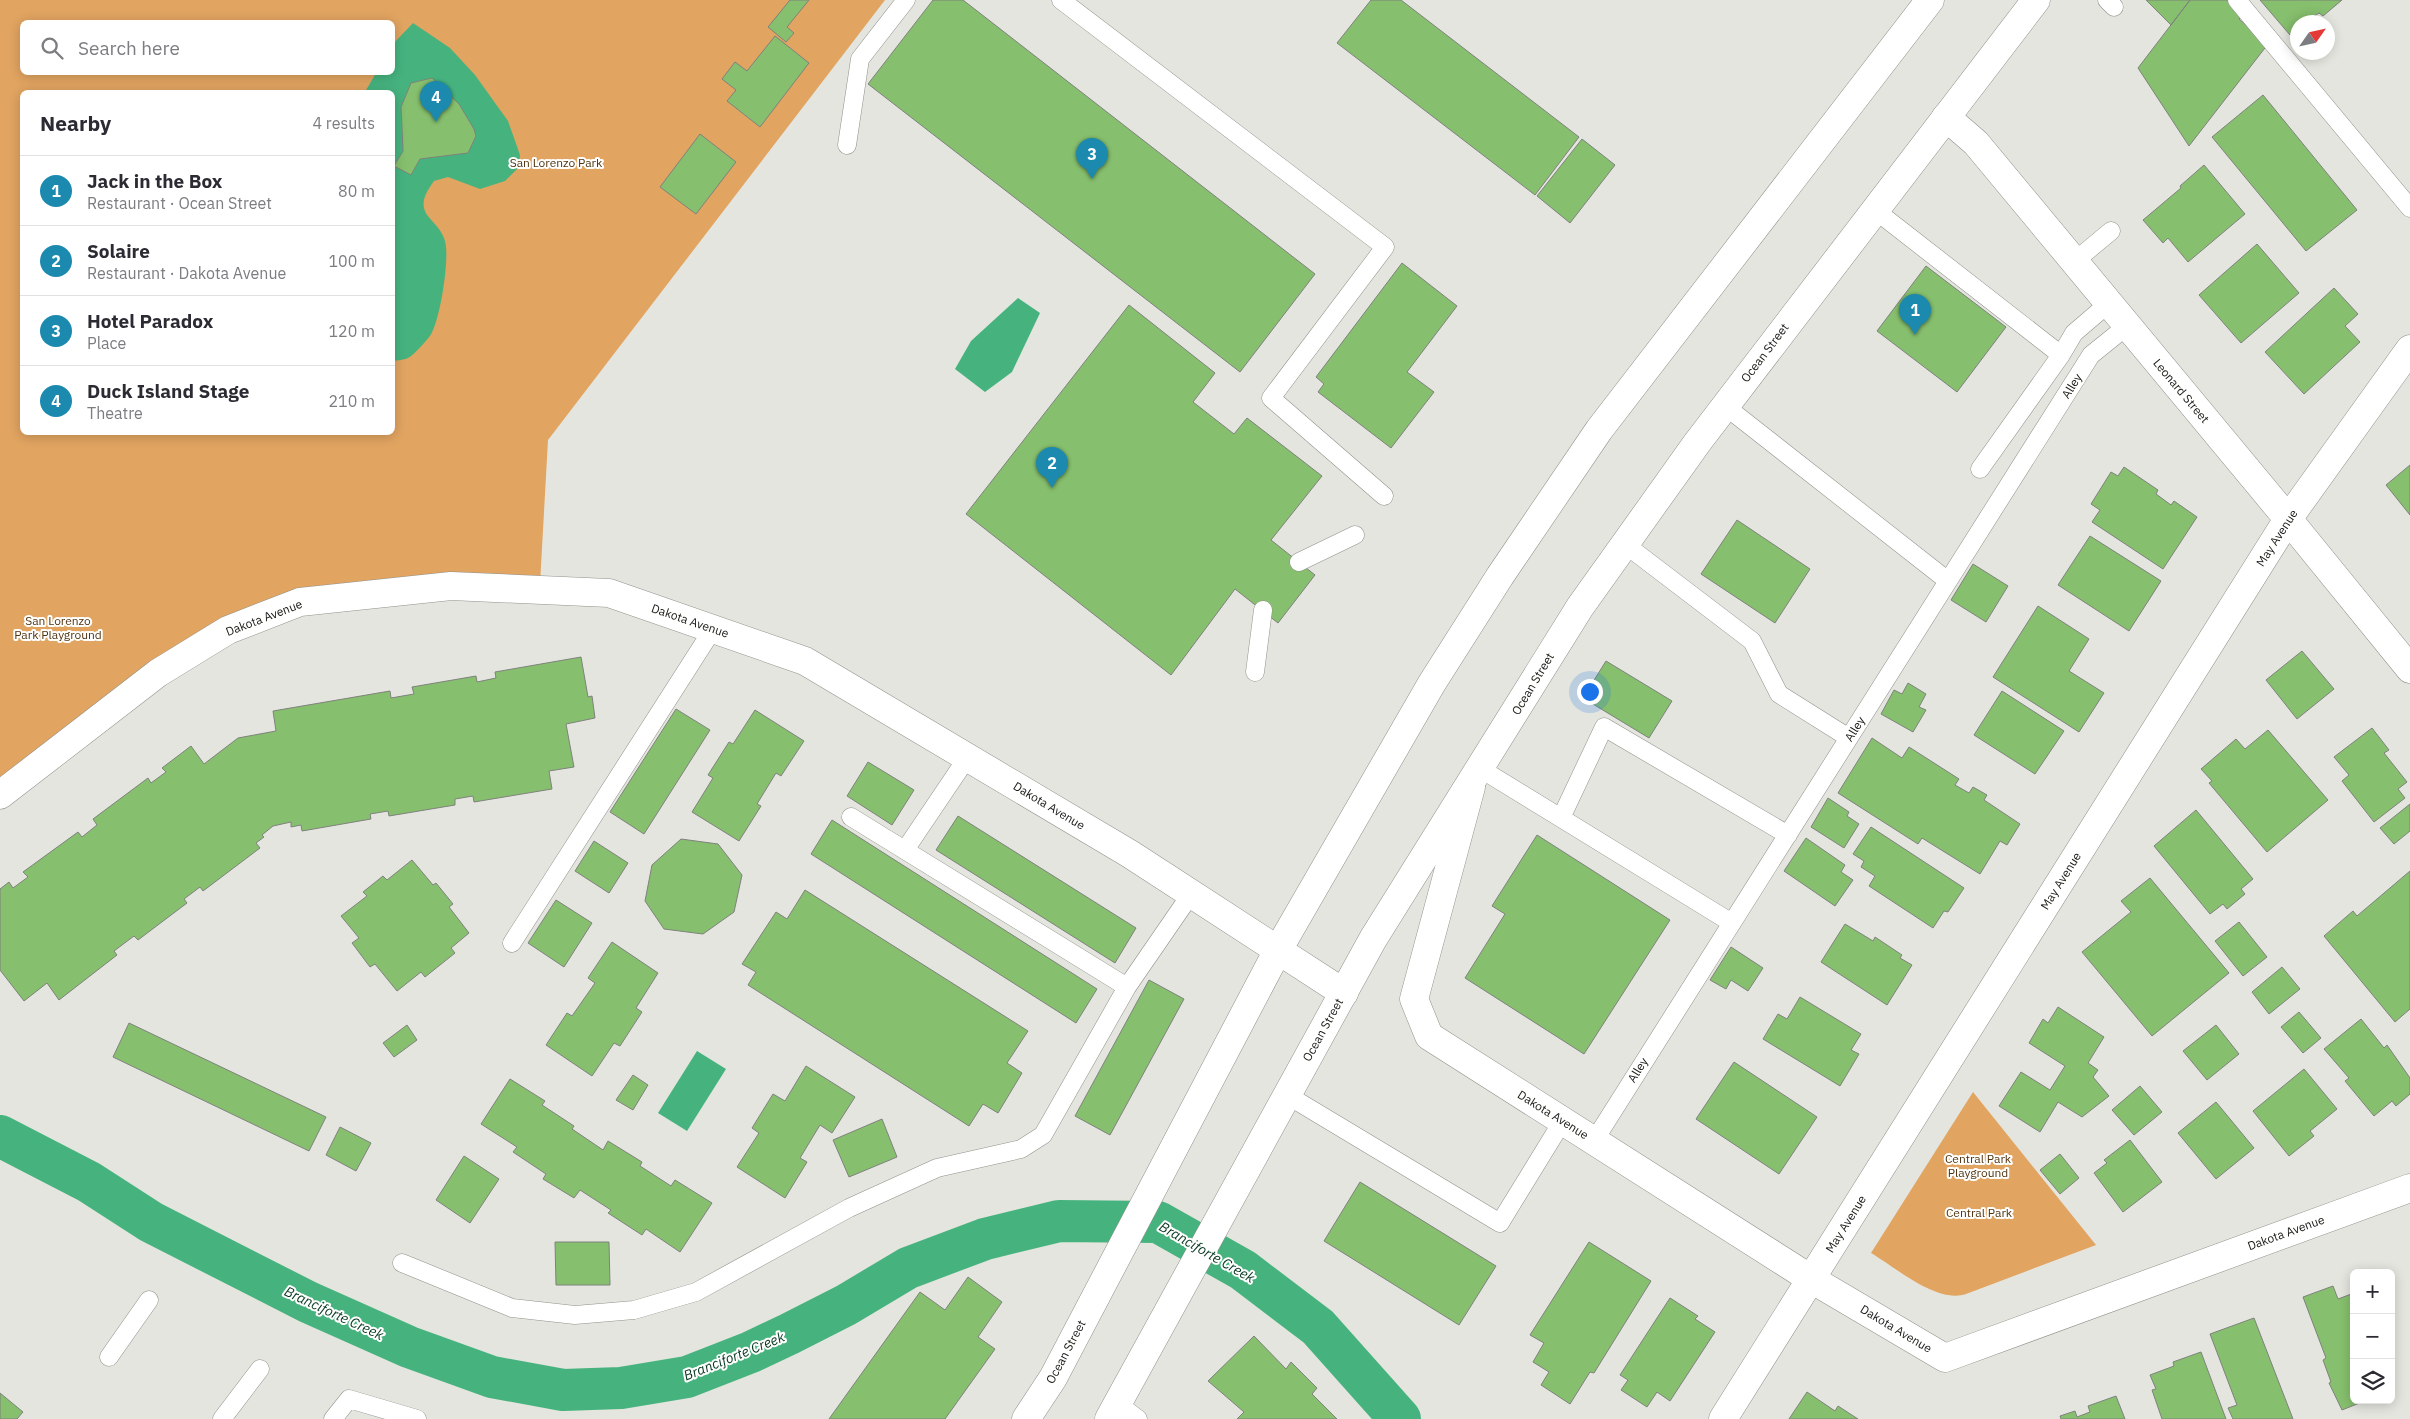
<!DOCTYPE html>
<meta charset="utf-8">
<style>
:root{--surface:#fff;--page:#f7f7f7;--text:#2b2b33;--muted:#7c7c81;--line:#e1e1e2;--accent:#1c89af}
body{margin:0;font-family:"IBM Plex Sans",sans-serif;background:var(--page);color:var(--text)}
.controls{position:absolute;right:15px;bottom:15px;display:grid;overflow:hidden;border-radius:8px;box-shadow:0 2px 12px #0003}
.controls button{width:45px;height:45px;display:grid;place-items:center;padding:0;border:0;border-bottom:1px solid var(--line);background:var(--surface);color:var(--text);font:25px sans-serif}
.compass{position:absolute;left:2290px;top:15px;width:45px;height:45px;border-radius:50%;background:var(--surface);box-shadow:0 2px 12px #0003;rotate:56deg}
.you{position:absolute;left:1589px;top:691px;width:18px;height:18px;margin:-12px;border:4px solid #fff;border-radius:50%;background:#1a73e8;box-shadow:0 0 0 8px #1a73e833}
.badge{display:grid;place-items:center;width:32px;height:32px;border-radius:50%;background:var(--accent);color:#fff;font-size:16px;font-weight:700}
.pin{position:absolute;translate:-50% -41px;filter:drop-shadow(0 1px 2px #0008)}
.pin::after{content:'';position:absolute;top:26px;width:18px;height:15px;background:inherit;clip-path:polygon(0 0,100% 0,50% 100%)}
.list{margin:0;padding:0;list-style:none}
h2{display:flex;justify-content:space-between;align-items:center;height:65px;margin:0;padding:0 20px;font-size:21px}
h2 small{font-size:16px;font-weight:400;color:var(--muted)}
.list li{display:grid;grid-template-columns:32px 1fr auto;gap:15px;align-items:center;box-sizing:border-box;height:70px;padding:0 20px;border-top:1px solid var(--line)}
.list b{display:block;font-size:19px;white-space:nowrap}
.list p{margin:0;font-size:16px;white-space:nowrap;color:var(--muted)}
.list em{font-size:16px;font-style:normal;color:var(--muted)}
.icon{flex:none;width:28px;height:28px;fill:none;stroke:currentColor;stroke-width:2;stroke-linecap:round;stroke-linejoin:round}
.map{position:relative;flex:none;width:2410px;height:1419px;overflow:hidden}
.search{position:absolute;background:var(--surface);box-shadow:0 2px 12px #0003;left:20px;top:20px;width:375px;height:55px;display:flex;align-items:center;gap:12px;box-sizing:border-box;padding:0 18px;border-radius:8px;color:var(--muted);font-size:19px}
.panel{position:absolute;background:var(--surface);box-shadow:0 2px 12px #0003;left:20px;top:90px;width:375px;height:345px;border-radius:8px}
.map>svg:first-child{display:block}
.green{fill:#e1a461;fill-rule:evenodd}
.water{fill:#46b37f}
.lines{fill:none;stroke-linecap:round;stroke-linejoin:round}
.canal{stroke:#46b37f;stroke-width:42}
.building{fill:#86bf6d;stroke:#7f827d}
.service-casing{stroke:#91928c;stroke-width:19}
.minor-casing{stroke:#91928c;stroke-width:29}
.primary-casing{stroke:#91928c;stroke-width:29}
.service{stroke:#fff;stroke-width:18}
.minor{stroke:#fff;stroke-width:28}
.primary{stroke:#fff;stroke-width:28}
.labels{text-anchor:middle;stroke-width:4;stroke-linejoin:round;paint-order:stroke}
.park-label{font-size:12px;fill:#513412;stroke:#fffffe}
.street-label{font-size:12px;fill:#181916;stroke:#fffffe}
.water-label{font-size:14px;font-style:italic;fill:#063722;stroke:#fffffe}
</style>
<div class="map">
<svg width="2410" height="1419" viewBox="0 0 2410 1419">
<rect width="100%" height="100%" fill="#e4e5de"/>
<path class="green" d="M0,0H885L548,440L540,584L477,582L269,621L176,672L0,804ZM22,22H392V72H22ZM22,92H392V432H22Z
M1973,1092L2096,1245L1966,1294C1937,1304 1895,1267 1871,1253Z"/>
<path class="water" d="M413,23L450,48L475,75L508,121L520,155L519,167L505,181L480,189L448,177L434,181C408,216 438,216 445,241C450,258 440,322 430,336C425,342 415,354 408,358C404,360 397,360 393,361L392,92H365L376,73L392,72L393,44Z
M1018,298L1040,313L1012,372L985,392L955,369L971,341Z
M697,1051L726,1069L687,1131L658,1113Z"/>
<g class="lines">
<path class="canal" d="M0,1136L89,1182L151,1222L308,1302L409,1347L492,1377L563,1390L621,1388L687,1377L751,1352L789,1334L846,1305L908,1268L985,1239L1059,1221L1158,1222L1243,1270L1318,1327L1400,1419"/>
</g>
<path class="building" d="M790,0H809L787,27L794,33L786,42L768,27Z
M933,0H963L1315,274L1240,372L868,84Z
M1371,0H1401L1579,137L1535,195L1337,43Z
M2146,0H2190L2171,25Z
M2190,0H2228L2244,12L2239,19L2268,44L2189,146L2138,68Z
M2260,0H2342L2323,16L2319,13L2306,22H2298V29L2290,35Z
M775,36L809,63L760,127L727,101L736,90L722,79L735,62L747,71Z
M432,78L459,104L474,129L476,136L468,153L420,159L411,175L394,166L403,151L401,107L411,83Z
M2263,95L2357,210L2306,251L2212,137Z
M700,134L736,162L696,214L660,187Z
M1582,139L1615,165L1570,223L1537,196Z
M2204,165L2245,214L2188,262L2168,238L2163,243L2143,220L2181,188L2180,186Z
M2257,244L2299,293L2241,343L2199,295Z
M1402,263L1457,306L1407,372L1434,392L1391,448L1318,392L1324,384L1316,377Z
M1926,266L2006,327L1957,392L1877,331Z
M2334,288L2358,314L2345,326L2360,342L2304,394L2265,352Z
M1129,305L1215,373L1193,402L1234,434L1247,418L1322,476L1271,540L1315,575L1278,623L1235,589L1171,675L966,514Z
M2410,465V515L2386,485Z
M2124,467L2158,490L2156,494L2171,505L2174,501L2197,517L2163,569L2092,522L2100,510L2091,504L2111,472L2118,476Z
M1737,520L1810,569L1775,623L1701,574Z
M2090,536L2161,581L2129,631L2058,585Z
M1973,564L2008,586L1986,622L1951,600Z
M2038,606L2089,639L2069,671L2104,693L2079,732L1993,677Z
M2302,651L2334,689L2297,719L2266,680Z
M581,657L588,697L592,696L595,718L566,724L574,767L549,771L552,789L474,802L473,796L455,799V805L389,816L388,811L370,814L371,819L302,831L301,825L291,827V822L273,826L262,835L264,837L256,843L260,848L203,891L200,887L184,899L187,903L138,940L134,936L114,951L117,955L59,1000L47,983L24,1001L0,970V889L9,882L13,888L28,877L23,872L78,832L82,837L97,825L93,819L148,778L151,783L166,772L162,768L191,746L204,764L238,738L276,731L273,711L390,691L391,698L414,694L412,687L476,676L477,682L496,678L495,672Z
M1606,661L1672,701L1649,738L1583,698Z
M1908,683L1926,694L1919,707L1926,710L1913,732L1881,714L1894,690L1902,694Z
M2002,691L2064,731L2035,774L1974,735Z
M676,709L710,730L644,834L610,812Z
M755,710L804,741L781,776L776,773L757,804L761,806L739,841L692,812L713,778L708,775L729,742L733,744Z
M2372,728L2389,750L2384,753L2407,782L2398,789L2405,798L2374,822L2342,781L2349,775L2334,757Z
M2268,730L2328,800L2267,852L2209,783L2212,781L2201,769L2236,739L2245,749Z
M1872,738L1902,758L1909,747L1959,779L1955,785L1969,793L1973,787L1987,795L1984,800L2020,824L2007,845L2000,841L1980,874L1922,838L1918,844L1838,793Z
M868,762L914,790L892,825L847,796Z
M1828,798L1849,812L1847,816L1859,824L1844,848L1811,827Z
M2410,804V831L2394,844L2380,828Z
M2196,810L2253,879L2241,889L2245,894L2227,909L2223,904L2210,914L2154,846Z
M958,816L1136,928L1115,963L936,850Z
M832,820L1097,989L1076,1023L811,854Z
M1871,827L1964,888L1948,912L1944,911L1933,928L1869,886L1875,876L1861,867L1864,861L1853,854Z
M1537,835L1670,920L1584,1054L1465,978L1505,914L1492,906Z
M1806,838L1845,865L1841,872L1853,880L1835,906L1784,871Z
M681,839L718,844L742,875L734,912L703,934L664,929L645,901L652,865Z
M594,841L628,863L609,893L575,871Z
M412,860L433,885L436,883L453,904L449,907L469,933L451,948L455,953L425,977L421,972L397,991L375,964L370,967L352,943L359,938L341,916L367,896L363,892L383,876L387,880Z
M2410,871V1009L2395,1022L2324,936L2353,911L2357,916Z
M2150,878L2229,973L2152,1036L2082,952L2131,912L2121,901Z
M805,890L1028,1031L1007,1063L1022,1073L998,1113L983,1104L969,1126L748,985L756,972L742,964L776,912L787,919Z
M556,900L592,923L564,967L528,943Z
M2239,922L2267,957L2243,976L2215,941Z
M1845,924L1873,941L1875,937L1902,955L1900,958L1912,965L1887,1005L1821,962Z
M612,942L658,973L636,1008L642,1012L620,1046L614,1043L592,1076L546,1045L567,1013L572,1016L595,983L588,978Z
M1731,947L1763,968L1748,991L1731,980L1726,989L1710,980Z
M2282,967L2300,989L2269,1014L2252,992Z
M1149,980L1184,999L1110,1135L1075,1116Z
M1800,997L1861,1034L1851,1050L1859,1054L1840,1086L1763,1039L1778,1014L1787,1019Z
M2058,1007L2104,1037L2088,1063L2098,1070L2093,1077L2109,1096L2082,1117L2058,1102L2040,1132L1999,1106L2021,1072L2050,1090L2065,1066L2029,1043L2043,1019L2048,1023Z
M2299,1012L2321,1038L2303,1053L2281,1027Z
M2361,1019L2384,1048L2387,1045L2410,1078V1094L2396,1106L2392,1101L2374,1116L2345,1081L2349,1078L2324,1049Z
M129,1023L326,1117L309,1151L113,1057Z
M407,1025L417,1040L394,1057L383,1043Z
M2216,1025L2239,1054L2207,1080L2183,1051Z
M1734,1062L1817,1117L1779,1174L1696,1119Z
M806,1066L855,1097L832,1133L820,1125L800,1158L807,1162L785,1198L737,1167L759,1133L752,1128L773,1094L785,1101Z
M2304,1069L2337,1109L2310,1131L2314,1136L2289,1156L2253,1111Z
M633,1075L648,1085L633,1110L616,1100Z
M510,1079L545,1101L542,1105L574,1126L572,1129L603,1150L608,1141L642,1162L640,1166L671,1186L675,1180L712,1203L680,1252L646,1229L642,1235L608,1213L611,1210L580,1190L574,1198L543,1179L546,1174L513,1152L517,1147L481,1124Z
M2140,1086L2162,1112L2134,1135L2112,1110Z
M2216,1102L2254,1148L2216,1179L2178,1133Z
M882,1119L897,1157L849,1177L833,1140Z
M340,1127L371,1143L356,1171L326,1155Z
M2130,1140L2162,1182L2123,1212L2094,1173L2107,1163L2104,1160Z
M2060,1154L2079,1178L2060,1194L2040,1170Z
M464,1156L499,1179L470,1223L436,1200Z
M1360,1182L1496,1266L1459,1325L1324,1241Z
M555,1242H609L610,1285H556Z
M1589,1242L1651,1281L1594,1373L1590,1372L1570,1404L1541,1385L1549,1372L1533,1362L1544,1343L1530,1335Z
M968,1277L1002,1302L978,1337L995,1349L945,1419H829L920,1292L945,1310Z
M2333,1286L2338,1299L2354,1293V1400H2367L2342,1410L2329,1383L2331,1382L2323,1360L2326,1358L2303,1297Z
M1670,1298L1698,1316L1695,1319L1715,1332L1670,1401L1657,1392L1647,1407L1621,1390L1628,1380L1620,1375Z
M2254,1318L2293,1419H2233L2228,1408L2237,1405L2210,1334Z
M1254,1336L1286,1369L1291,1362L1317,1388L1312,1394L1337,1419H1237L1244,1412L1208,1381Z
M2201,1352L2226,1419H2162L2152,1390L2156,1389L2150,1375L2174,1366L2173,1362Z
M1807,1392L1835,1411L1838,1406L1858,1419H1789Z
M0,1393L23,1412L17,1419H0Z
M2116,1396L2125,1419H2061L2060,1416L2075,1411L2077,1417L2090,1412L2088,1406Z"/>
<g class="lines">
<defs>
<path id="service" d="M1061,0L1385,247L1271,398L1384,496
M2107,0L2114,7
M2237,0L2410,208
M847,145L860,59L906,0
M1875,210L2061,355L1980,469
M2075,261L2111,231
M2061,355L2074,333L2109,303
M1725,406L1948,581
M1626,545L1752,641L1779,694L1849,738
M1299,562L1355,535
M1255,672L1263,610
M1481,769L1732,923
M851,817L1127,987
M1561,818L1604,727L1788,835
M905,850L967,758
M512,943L713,629
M1287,1095L1500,1223L1562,1122
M1594,1141L2091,355L2127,326
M402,1263L512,1308L575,1315L634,1310L696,1292L849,1208L937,1168L1021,1149L1043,1135L1127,987L1191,894
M109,1357L149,1300
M1118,1404L1138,1419
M222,1419L260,1369
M333,1419L349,1399L417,1419"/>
<path id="minor" d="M1946,117L1976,143L2288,519L2410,669
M1471,787L1414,999L1429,1036L1811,1279L1945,1358L2410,1188
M0,795L158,673L228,630L300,602L451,586L609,593L805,661L1130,854L1344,993
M1723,1419L2288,519L2410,349"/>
<path id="primary" d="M1026,1419L1053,1378L1278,950L1432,683L1500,576L1599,430L1930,0
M1109,1419L1373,939L1580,607L1697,443L2036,0"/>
</defs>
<use href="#service" class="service-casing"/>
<use href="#minor" class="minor-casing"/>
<use href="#primary" class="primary-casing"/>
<use href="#service" class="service"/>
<use href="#minor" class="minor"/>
<use href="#primary" class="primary"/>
</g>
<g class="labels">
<g class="park-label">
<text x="556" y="167">San Lorenzo Park</text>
<text x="58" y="625">San Lorenzo<tspan x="58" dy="14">Park Playground</tspan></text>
<text x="1978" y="1163">Central Park<tspan x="1978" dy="14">Playground</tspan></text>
<text x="1979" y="1217">Central Park</text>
</g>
<g class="street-label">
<text transform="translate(1765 353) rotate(-53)" y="4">Ocean Street</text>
<text transform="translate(2072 386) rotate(-58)" y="4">Alley</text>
<text transform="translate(2181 391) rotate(50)" y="4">Leonard Street</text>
<text transform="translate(2277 538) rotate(-57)" y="4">May Avenue</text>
<text transform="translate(264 618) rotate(-21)" y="4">Dakota Avenue</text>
<text transform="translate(690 621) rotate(19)" y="4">Dakota Avenue</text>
<text transform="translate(1533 684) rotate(-59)" y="4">Ocean Street</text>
<text transform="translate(1855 729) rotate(-58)" y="4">Alley</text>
<text transform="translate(1049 806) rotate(31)" y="4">Dakota Avenue</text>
<text transform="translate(2061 881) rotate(-58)" y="4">May Avenue</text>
<text transform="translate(1323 1030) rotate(-61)" y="4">Ocean Street</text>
<text transform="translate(1638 1070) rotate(-58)" y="4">Alley</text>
<text transform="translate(1553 1115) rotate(32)" y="4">Dakota Avenue</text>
<text transform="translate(1846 1224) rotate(-58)" y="4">May Avenue</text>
<text transform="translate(2286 1233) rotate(-20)" y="4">Dakota Avenue</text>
<text transform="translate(1896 1329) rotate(31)" y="4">Dakota Avenue</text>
<text transform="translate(1066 1352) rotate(-62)" y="4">Ocean Street</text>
</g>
<g class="water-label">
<text transform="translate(1207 1252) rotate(30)" y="5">Branciforte Creek</text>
<text transform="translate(334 1313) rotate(25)" y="5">Branciforte Creek</text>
<text transform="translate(734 1356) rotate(-22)" y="5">Branciforte Creek</text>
</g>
</g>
</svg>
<div class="controls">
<button>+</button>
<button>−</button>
<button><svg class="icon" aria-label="layers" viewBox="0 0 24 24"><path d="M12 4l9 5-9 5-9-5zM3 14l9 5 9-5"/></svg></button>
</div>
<svg class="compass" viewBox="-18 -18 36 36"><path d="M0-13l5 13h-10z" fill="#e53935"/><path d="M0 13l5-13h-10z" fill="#7c7c81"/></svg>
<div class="you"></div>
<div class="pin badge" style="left:1915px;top:335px">1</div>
<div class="pin badge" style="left:1052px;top:488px">2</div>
<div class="pin badge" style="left:1092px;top:179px">3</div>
<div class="pin badge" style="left:436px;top:122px">4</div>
<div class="search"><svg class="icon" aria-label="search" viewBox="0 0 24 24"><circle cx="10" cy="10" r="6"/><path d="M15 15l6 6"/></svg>Search here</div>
<section class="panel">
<h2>Nearby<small>4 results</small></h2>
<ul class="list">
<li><span class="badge">1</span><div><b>Jack in the Box</b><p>Restaurant · Ocean Street</p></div><em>80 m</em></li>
<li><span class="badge">2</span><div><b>Solaire</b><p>Restaurant · Dakota Avenue</p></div><em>100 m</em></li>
<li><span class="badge">3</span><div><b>Hotel Paradox</b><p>Place</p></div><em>120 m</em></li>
<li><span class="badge">4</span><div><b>Duck Island Stage</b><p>Theatre</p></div><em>210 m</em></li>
</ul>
</section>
</div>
